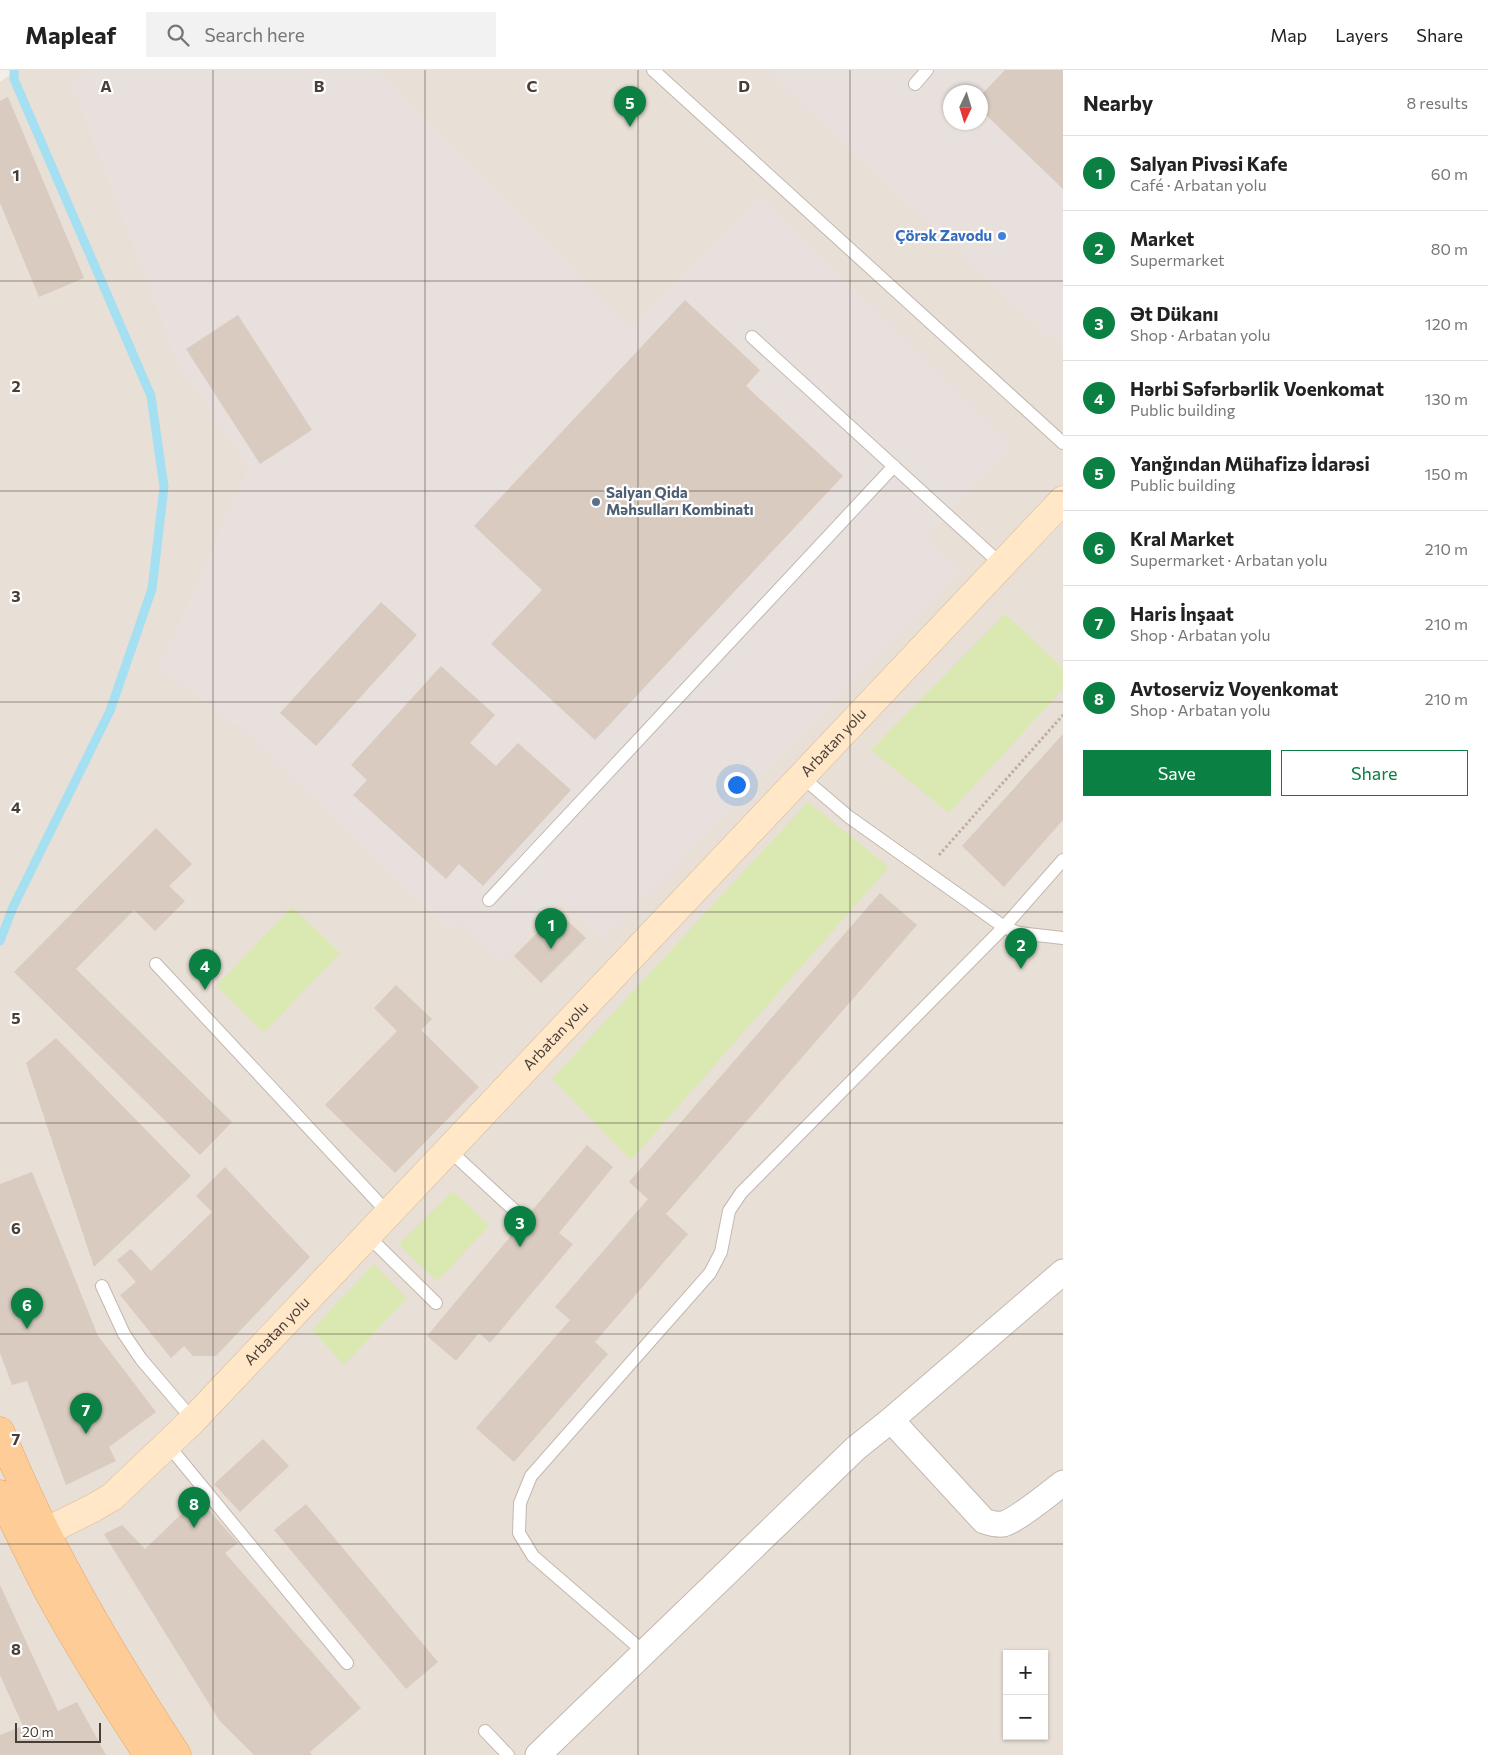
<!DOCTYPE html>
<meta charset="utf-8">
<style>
:root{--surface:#fff;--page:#f2f2f2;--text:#222;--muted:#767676;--line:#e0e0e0;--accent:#0b8043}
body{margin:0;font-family:Commissioner,sans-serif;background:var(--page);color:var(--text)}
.controls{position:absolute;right:15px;bottom:15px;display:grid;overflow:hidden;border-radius:0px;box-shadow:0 1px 4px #0004}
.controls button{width:45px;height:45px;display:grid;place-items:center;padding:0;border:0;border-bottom:1px solid var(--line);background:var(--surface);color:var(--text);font:25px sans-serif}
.compass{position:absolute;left:943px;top:15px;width:45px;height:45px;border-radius:50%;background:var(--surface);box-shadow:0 1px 4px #0004;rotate:184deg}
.scale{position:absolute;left:15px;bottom:12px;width:86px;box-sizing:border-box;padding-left:5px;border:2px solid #483e37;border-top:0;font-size:14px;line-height:18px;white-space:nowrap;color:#483e37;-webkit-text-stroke:4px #fff;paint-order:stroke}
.you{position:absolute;left:736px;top:714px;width:18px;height:18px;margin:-12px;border:4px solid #fff;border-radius:50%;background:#1a73e8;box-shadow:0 0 0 8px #1a73e833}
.badge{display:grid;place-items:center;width:32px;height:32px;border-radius:50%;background:var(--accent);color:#fff;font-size:16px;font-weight:700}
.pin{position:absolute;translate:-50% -41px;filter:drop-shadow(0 1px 2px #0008)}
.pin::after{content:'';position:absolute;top:26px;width:18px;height:15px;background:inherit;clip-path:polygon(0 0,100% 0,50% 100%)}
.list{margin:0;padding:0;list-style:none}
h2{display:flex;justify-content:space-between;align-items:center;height:65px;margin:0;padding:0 20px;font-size:21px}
h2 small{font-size:16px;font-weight:400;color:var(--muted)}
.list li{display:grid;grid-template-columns:32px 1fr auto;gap:15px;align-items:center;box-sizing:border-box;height:75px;padding:0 20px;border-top:1px solid var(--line)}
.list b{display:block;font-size:19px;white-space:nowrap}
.list p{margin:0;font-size:16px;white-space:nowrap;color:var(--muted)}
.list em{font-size:16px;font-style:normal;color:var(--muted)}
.actions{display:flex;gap:10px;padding:15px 20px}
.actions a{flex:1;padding:11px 0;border:1px solid var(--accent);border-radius:0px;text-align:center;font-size:18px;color:var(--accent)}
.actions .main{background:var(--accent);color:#fff}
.icon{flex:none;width:28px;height:28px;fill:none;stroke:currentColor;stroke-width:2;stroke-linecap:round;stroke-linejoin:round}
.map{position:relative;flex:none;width:1063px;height:1685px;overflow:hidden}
header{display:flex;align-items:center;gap:30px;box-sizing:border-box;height:70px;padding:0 25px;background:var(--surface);border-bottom:1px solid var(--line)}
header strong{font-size:24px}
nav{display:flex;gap:28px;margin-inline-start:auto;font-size:18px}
.search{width:350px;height:45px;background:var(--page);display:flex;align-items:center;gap:12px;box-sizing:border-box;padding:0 18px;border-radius:0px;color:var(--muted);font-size:19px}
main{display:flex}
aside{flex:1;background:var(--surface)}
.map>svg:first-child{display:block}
.residential{fill:#e8dfd6;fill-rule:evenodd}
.industrial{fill:#e7e0dd;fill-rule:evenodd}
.green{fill:#dae8b1}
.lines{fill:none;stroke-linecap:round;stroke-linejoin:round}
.stream{stroke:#a4e0f1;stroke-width:9}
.building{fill:#d9cbc0}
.service-casing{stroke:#c3b7ae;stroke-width:14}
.minor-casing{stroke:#c3b7ae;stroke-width:27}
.secondary-casing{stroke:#d7bb9a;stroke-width:29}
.primary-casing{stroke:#e5a666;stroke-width:29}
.path{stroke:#c2ad9c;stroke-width:3;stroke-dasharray:2.5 2.5;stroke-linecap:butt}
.service{stroke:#fff;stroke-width:12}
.minor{stroke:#fff;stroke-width:25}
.secondary{stroke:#ffe7c8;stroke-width:28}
.primary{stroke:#fecd97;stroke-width:28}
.grid{fill:none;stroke:#483e37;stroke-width:1;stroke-opacity:0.55}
.shop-dot{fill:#3f7fe0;stroke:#fff;stroke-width:2}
.service-dot{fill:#5c6f8a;stroke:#fff;stroke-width:2}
.labels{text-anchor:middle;stroke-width:4.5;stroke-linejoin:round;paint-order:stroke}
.shop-label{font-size:15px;font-weight:bold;fill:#366cbe;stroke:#fff;text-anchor:end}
.service-label{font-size:15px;font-weight:bold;fill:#4e5e75;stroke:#fff;text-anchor:start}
.street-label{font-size:15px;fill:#483e37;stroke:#fff}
.grid-label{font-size:16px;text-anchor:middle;font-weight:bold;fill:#483e37;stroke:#fff;stroke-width:4.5;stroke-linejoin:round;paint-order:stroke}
</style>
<header>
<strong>Mapleaf</strong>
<div class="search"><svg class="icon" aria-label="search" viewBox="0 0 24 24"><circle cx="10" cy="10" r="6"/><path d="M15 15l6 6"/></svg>Search here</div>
<nav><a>Map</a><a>Layers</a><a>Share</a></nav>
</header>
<main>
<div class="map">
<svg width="1063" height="1685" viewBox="0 0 1063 1685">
<rect width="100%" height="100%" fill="#f4eee8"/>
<path class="residential" d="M17,0H1063V1685H0V12ZM951,22H981V52H951ZM1007,1584H1044V1666H1007Z"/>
<path class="industrial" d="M86,0H378L631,258L762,127L1013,375L927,467L961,501L604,870L560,831L500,893L459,851L450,863L239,657L159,598L248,398L178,294L71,13Z
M769,0H1063V280L771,6ZM951,22H981V52H951Z"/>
<path class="green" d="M1005,544L1063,598V619L949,743L871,680Z
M808,732L889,797L631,1090L552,1009Z
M292,837L340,883L264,963L216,916Z
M453,1121L489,1156L437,1211L399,1174Z
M374,1194L407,1228L344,1295L312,1260Z"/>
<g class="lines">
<path class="stream" d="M0,871L13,837L110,641L152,519L164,417L151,326L14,9V0"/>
</g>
<path class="building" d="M1005,0H1063V119L981,40V25Z
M8,27L84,208L39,227L0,133V31Z
M685,230L760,300L746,316L843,406L595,670L491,574L542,520L474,456Z
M238,245L312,360L260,394L186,279Z
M381,532L417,565L316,676L280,643Z
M441,596L495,645L470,673L496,696L518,673L571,720L483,816L459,794L446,809L353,725L367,710L351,695Z
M1063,664V750L1004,817L962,776Z
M156,758L192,794L169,816L185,831L155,861L134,840L76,899L232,1052L200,1085L14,902Z
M880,823L917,855L666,1144L688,1164L595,1272L608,1284L514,1392L476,1358L570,1250L555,1237L648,1129L629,1112Z
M558,842L586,868L541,913L514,886Z
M396,915L432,949L421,960L479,1017L395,1103L325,1035L397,961L374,938Z
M56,968L191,1106L94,1197L26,993Z
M587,1075L613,1097L559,1163L573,1174L490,1273L479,1263L456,1291L427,1266Z
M225,1097L310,1187L216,1286H193L184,1276L171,1288L120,1225L136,1212L117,1190L131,1179L151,1201L212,1142L196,1126Z
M32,1102L98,1266L156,1342L109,1377L116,1391L66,1415L27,1311L12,1315L0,1283V1114Z
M263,1369L289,1396L240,1442L214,1414Z
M198,1428L238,1473L225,1483L361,1638L310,1682L312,1685H254L219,1650L104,1464L122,1455L145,1479Z
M306,1434L438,1592L406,1619L274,1460Z
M0,1515L58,1641L77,1632L106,1685H0V1665L23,1656L0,1605Z"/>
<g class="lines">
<defs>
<path id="service" d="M653,0L1063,373
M915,14L927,0
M752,267L1002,495
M802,707L849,747L1004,857L1019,863L1063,868
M489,830L894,396
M156,894L389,1144
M449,1080L515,1141
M368,1166L436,1233
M102,1216L124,1264L141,1289L193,1350
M168,1375L347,1593
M644,1582L533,1486L519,1463L520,1433L531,1406L710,1203L721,1182L729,1141L741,1123L1004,857L1063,790
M485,1661L508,1685"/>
<path id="minor" d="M891,1350L984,1451C990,1453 997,1455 1003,1454C1016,1451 1051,1422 1063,1413
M538,1685L856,1378L891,1350L1063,1202"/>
<g id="secondary">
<path id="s1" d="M25,1472L93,1438L112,1427L193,1350L1063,430"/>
</g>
<path id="primary" d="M0,1361C46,1475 110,1582 177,1685
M0,1424C16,1457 32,1490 49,1523C79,1578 113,1632 148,1685"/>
</defs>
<use href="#service" class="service-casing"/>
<use href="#minor" class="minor-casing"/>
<use href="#secondary" class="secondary-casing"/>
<use href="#primary" class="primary-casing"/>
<path class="path" d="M939,785L1063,645"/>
<use href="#service" class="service"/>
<use href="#minor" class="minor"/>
<use href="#secondary" class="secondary"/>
<use href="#primary" class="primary"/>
</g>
<path class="grid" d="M213,0V1685M425,0V1685M638,0V1685M850,0V1685M0,211H1063M0,421H1063M0,632H1063M0,842H1063M0,1053H1063M0,1264H1063M0,1474H1063"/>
<circle class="shop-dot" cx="1002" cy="166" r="5"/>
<circle class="service-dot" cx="596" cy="432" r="5"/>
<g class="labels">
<g class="shop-label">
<text x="992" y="171">Çörək Zavodu</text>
</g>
<g class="service-label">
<text x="606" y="428">Salyan Qida<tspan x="606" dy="17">Məhsulları Kombinatı</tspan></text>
</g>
<g class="street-label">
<text dy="5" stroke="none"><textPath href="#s1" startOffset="1142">Arbatan yolu</textPath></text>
<text dy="5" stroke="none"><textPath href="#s1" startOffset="738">Arbatan yolu</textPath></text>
<text dy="5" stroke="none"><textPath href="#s1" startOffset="332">Arbatan yolu</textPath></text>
</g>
</g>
<g class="grid-label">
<text x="106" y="22">A</text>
<text x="319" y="22">B</text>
<text x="532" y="22">C</text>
<text x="744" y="22">D</text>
<text x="16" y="111">1</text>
<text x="16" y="322">2</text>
<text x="16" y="532">3</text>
<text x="16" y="743">4</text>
<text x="16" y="954">5</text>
<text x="16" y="1164">6</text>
<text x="16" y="1375">7</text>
<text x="16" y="1585">8</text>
</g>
</svg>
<div class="controls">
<button>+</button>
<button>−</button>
</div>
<svg class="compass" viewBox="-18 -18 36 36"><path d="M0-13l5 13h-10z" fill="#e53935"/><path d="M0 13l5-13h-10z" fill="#767676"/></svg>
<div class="scale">20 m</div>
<div class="you"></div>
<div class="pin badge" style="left:551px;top:879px">1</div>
<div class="pin badge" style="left:1021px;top:899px">2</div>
<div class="pin badge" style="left:520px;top:1177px">3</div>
<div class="pin badge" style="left:205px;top:920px">4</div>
<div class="pin badge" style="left:630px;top:57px">5</div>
<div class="pin badge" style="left:27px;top:1259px">6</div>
<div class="pin badge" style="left:86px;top:1364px">7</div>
<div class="pin badge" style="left:194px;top:1458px">8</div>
</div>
<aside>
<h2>Nearby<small>8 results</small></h2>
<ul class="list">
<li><span class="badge">1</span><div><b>Salyan Pivəsi Kafe</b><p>Café · Arbatan yolu</p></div><em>60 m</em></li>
<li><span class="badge">2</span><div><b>Market</b><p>Supermarket</p></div><em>80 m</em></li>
<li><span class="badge">3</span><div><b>Ət Dükanı</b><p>Shop · Arbatan yolu</p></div><em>120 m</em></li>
<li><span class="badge">4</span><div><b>Hərbi Səfərbərlik Voenkomat</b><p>Public building</p></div><em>130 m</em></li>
<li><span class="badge">5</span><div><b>Yanğından Mühafizə İdarəsi</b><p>Public building</p></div><em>150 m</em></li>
<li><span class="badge">6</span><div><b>Kral Market</b><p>Supermarket · Arbatan yolu</p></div><em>210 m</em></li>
<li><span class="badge">7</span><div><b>Haris İnşaat</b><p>Shop · Arbatan yolu</p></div><em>210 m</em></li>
<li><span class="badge">8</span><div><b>Avtoserviz Voyenkomat</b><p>Shop · Arbatan yolu</p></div><em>210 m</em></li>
</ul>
<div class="actions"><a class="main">Save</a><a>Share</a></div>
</aside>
</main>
